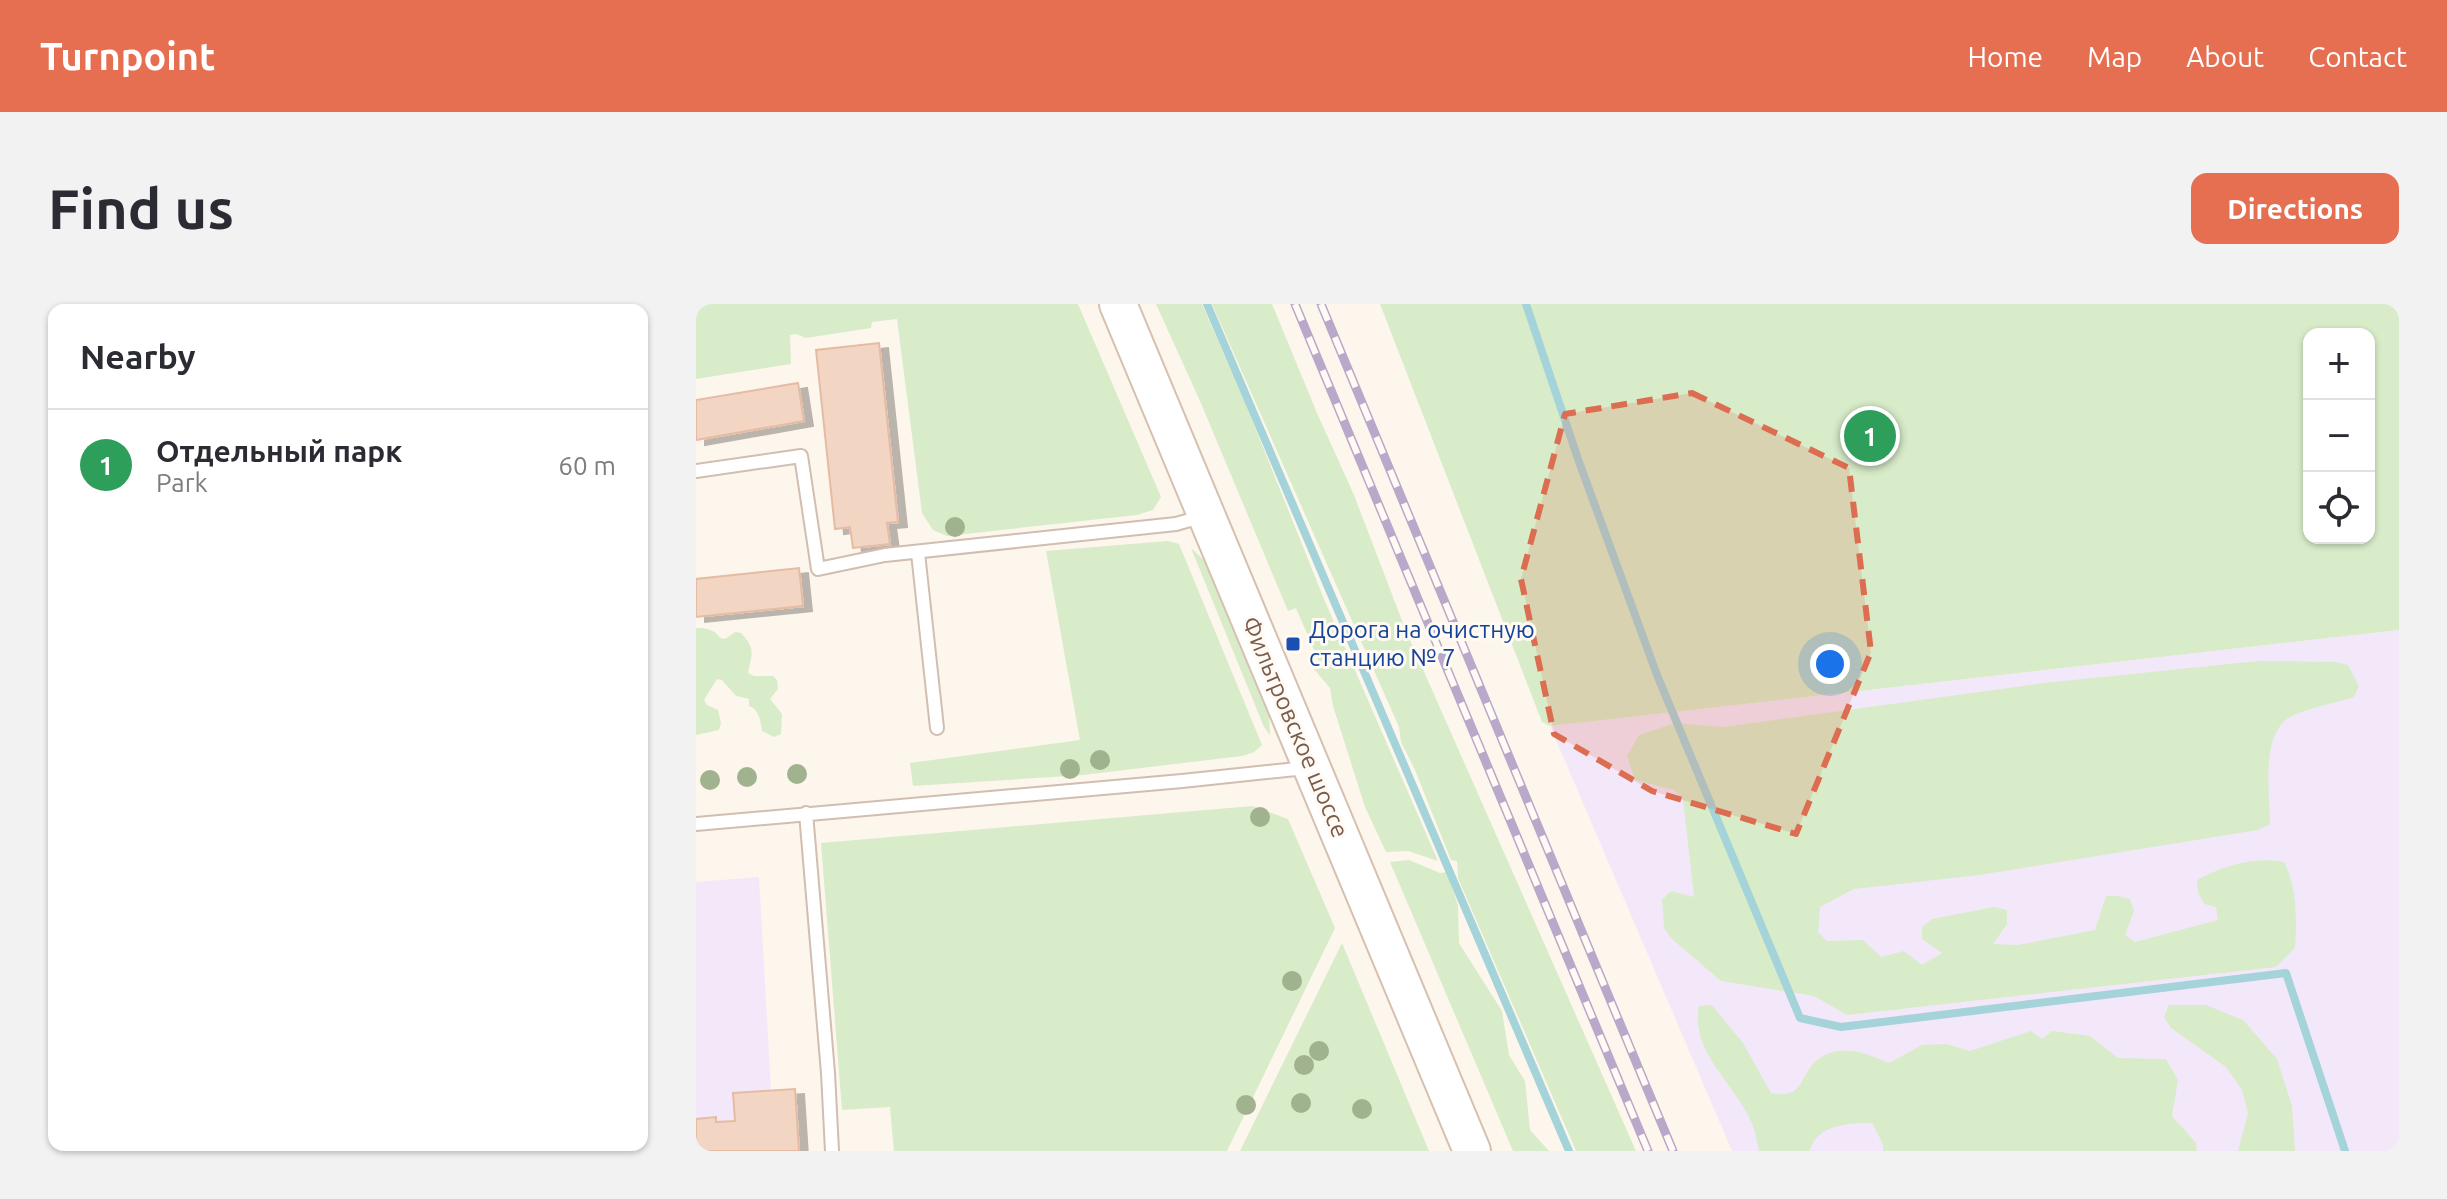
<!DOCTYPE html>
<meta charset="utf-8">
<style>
:root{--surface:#fff;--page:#f2f2f3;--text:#2b2b33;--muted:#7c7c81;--line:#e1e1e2;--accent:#e76f51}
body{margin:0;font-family:Ubuntu,sans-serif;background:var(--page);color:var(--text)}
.controls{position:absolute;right:24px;top:24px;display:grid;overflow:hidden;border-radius:16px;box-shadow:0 2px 6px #0004}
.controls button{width:72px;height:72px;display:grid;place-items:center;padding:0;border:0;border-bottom:2px solid var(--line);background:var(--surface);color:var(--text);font:40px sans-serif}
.you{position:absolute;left:1134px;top:360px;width:28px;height:28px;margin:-20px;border:6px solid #fff;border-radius:50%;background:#1a73e8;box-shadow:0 0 0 12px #1a73e833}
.badge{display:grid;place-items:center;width:52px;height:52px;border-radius:50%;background:var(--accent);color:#fff;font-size:26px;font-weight:700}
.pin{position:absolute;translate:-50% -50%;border:4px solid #fff;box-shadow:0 2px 8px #0006}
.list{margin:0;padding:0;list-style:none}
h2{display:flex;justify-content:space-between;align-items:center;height:104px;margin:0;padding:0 32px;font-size:34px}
h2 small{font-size:26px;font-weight:400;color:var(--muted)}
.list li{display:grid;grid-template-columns:52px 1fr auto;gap:24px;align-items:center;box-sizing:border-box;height:112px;padding:0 32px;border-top:2px solid var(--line)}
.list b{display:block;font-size:30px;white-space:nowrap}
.list p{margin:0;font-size:26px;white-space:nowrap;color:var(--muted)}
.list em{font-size:26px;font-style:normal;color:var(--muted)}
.icon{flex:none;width:44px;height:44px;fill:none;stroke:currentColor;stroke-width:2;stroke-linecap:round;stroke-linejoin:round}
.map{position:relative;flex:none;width:1703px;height:847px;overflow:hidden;border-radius:16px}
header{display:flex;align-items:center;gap:48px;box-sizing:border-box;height:112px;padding:0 40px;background:var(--accent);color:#fff}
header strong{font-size:38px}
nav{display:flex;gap:44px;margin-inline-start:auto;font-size:28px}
.intro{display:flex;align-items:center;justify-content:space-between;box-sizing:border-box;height:192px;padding:0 48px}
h1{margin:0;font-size:56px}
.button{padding:20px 36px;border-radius:16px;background:var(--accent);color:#fff;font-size:28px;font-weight:700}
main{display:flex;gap:48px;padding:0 48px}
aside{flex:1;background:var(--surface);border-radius:16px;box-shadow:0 2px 6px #0004}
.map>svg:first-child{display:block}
.education{fill:#f3e8fa}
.green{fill:#d8ecc9;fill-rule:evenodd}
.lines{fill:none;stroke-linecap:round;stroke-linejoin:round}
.stream{stroke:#a5d3da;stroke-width:8}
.building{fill:#f3d5c3;stroke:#e6bba3;stroke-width:2;filter:url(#shadow)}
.lane-casing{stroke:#d1beb0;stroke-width:16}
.secondary-casing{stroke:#d6c0b0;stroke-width:40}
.lane{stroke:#fff;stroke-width:12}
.secondary{stroke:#fff;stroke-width:36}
.rail-casing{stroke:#b9a8c9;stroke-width:9}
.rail{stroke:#fffaf3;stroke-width:6;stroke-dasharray:18;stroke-linecap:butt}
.tree{fill:#a0b28e}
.marked{fill:#dc6d51;fill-opacity:0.2;stroke:#dc6d51;stroke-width:6;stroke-dasharray:16 10;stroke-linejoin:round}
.transit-dot{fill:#1a4fb4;stroke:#fffaf3;stroke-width:3}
.labels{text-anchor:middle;stroke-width:6;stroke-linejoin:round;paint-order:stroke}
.transit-label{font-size:24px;fill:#164399;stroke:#fffaf3;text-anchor:start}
.street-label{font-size:24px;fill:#7a5c4d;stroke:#fffaf3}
</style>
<header>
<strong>Turnpoint</strong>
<nav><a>Home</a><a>Map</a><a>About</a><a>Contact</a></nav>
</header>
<div class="intro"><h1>Find us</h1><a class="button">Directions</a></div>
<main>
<aside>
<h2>Nearby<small></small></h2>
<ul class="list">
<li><span class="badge" style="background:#2e9e5b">1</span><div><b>Отдельный парк</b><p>Park</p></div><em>60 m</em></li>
</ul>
</aside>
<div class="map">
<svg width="1703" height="847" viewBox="0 0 1703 847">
<defs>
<filter id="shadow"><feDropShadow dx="9" dy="5" stdDeviation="0" flood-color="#0004"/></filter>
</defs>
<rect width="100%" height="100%" fill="#fdf6ec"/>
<path class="education" d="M1703,326V847H1036L854,422Z
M63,573L75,786L99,785L103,847H0V578Z"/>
<path class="green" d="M0,0H382L465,193L457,206L441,211L251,232L237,226L226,209L201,15L176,18L175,24L110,34L100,30L94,31L95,60L0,75Z
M460,0H506L548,96L628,295L742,557L712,547L690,548L669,503L637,402L634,384L617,364L624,360L600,304L592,307L504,97Z
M516,0H576L621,109L658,191L710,327L940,847H880L762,574L761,557L755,556L719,466L705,438L703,423Z
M684,0H1703V326L854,422L846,418ZM1613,30H1673V234H1613Z
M472,237L483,240L566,441L558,448L546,452L387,471L217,482L214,459L384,436L350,247Z
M495,244L510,258L573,411L574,431L568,423Z
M0,324C9,324 19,325 24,334L29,335L39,328L45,329C60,345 56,349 52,369L58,372H77L81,376L82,385L74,395L86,410L85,430L78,433L66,427C65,418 63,405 53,402V395L40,392L26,376L21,375L8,396L11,401L22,406L25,419L23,426L0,431Z
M1562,357L1639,358L1652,361L1663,382L1658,393C1639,399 1617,403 1598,411C1563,426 1574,488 1574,520L1562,526L1283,571L1158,585L1124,603L1122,628L1131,637L1167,636L1185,653L1208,647L1226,661L1246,649L1226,635V623L1236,615L1298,603L1311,606V620L1297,640L1322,641L1399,626L1410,592H1422L1434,595L1438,607L1429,631L1439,638L1522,616L1520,603L1508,600L1502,588L1501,576C1526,562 1559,552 1588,558C1601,583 1601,616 1599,644L1580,663L1151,711L1118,692L1025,677L976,635L968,624L966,596L975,587L998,593L987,495L978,486L939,476L931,452L943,431L979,419L1028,423L1348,379Z
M556,502L592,515L639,624L531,847H198L194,803L146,806L125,539Z
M713,556L744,569L751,568L762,601L763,639L806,707L813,751L829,777L834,826L853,847H817L694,558Z
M646,639L733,847H544Z
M1016,701L1047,739L1075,789C1109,796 1102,772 1121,756C1143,738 1171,749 1193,759L1226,741L1250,740L1274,747L1335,727L1346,735L1356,727L1394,732L1422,754L1470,755L1482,776L1476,812L1500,839L1501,847H1187V840L1176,819C1154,819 1120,820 1114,847H1063C1061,839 1060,830 1057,822C1042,782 993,748 1003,702Z
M1473,701H1510L1547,716L1581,755L1596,802L1599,847H1542L1552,809L1546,786L1530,763L1475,724L1468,713Z"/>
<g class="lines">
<path class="stream" d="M511,0L873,847
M830,0L882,155L961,371L1104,714L1145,723L1590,669L1649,847"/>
</g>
<path class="building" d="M183,39L202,218L191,219L194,240L157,244L154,223L139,225L120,46Z
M102,79L108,117L0,136V96Z
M103,264L107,302L0,313V275Z
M99,785L103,847H0V815L20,813V818L39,817L37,789Z"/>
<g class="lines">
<defs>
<path id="lane" d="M0,167L105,152L122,265L189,251L480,220L508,212
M222,249L241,424
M110,509L132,769L136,847
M0,520L486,477L610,464"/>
<path id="secondary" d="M422,0L776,847"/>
</defs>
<use href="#lane" class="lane-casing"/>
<use href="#secondary" class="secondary-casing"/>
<use href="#lane" class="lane"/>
<use href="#secondary" class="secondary"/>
<defs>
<path id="rail" d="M599,0L952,847
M625,0L977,847"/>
</defs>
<use href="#rail" class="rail-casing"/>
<use href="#rail" class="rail"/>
</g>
<g class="tree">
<circle cx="259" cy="223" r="10"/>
<circle cx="404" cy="456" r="10"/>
<circle cx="374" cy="465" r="10"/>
<circle cx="101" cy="470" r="10"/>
<circle cx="51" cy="473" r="10"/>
<circle cx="14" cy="476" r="10"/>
<circle cx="564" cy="513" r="10"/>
<circle cx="596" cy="677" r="10"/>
<circle cx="623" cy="747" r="10"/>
<circle cx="608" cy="761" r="10"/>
<circle cx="605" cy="799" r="10"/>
<circle cx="550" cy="801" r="10"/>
<circle cx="666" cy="805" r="10"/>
</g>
<path class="marked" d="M996,89L1153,164L1175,348L1100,530L956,487L858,430L825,275L869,110Z"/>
<rect class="transit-dot" x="589" y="332" width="16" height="16" rx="4"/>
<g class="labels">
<g class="transit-label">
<text x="613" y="334">Дорога на очистную<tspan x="613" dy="28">станцию № 7</tspan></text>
</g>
<g class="street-label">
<text transform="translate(599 423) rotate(67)" y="8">Фильтровское шоссе</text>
</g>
</g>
</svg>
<div class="controls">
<button>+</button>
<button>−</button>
<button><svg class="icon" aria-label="locate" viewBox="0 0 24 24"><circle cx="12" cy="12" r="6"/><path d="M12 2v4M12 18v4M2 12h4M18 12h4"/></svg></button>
</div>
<div class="you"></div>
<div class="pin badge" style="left:1174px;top:132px;background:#2e9e5b">1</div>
</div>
</main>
